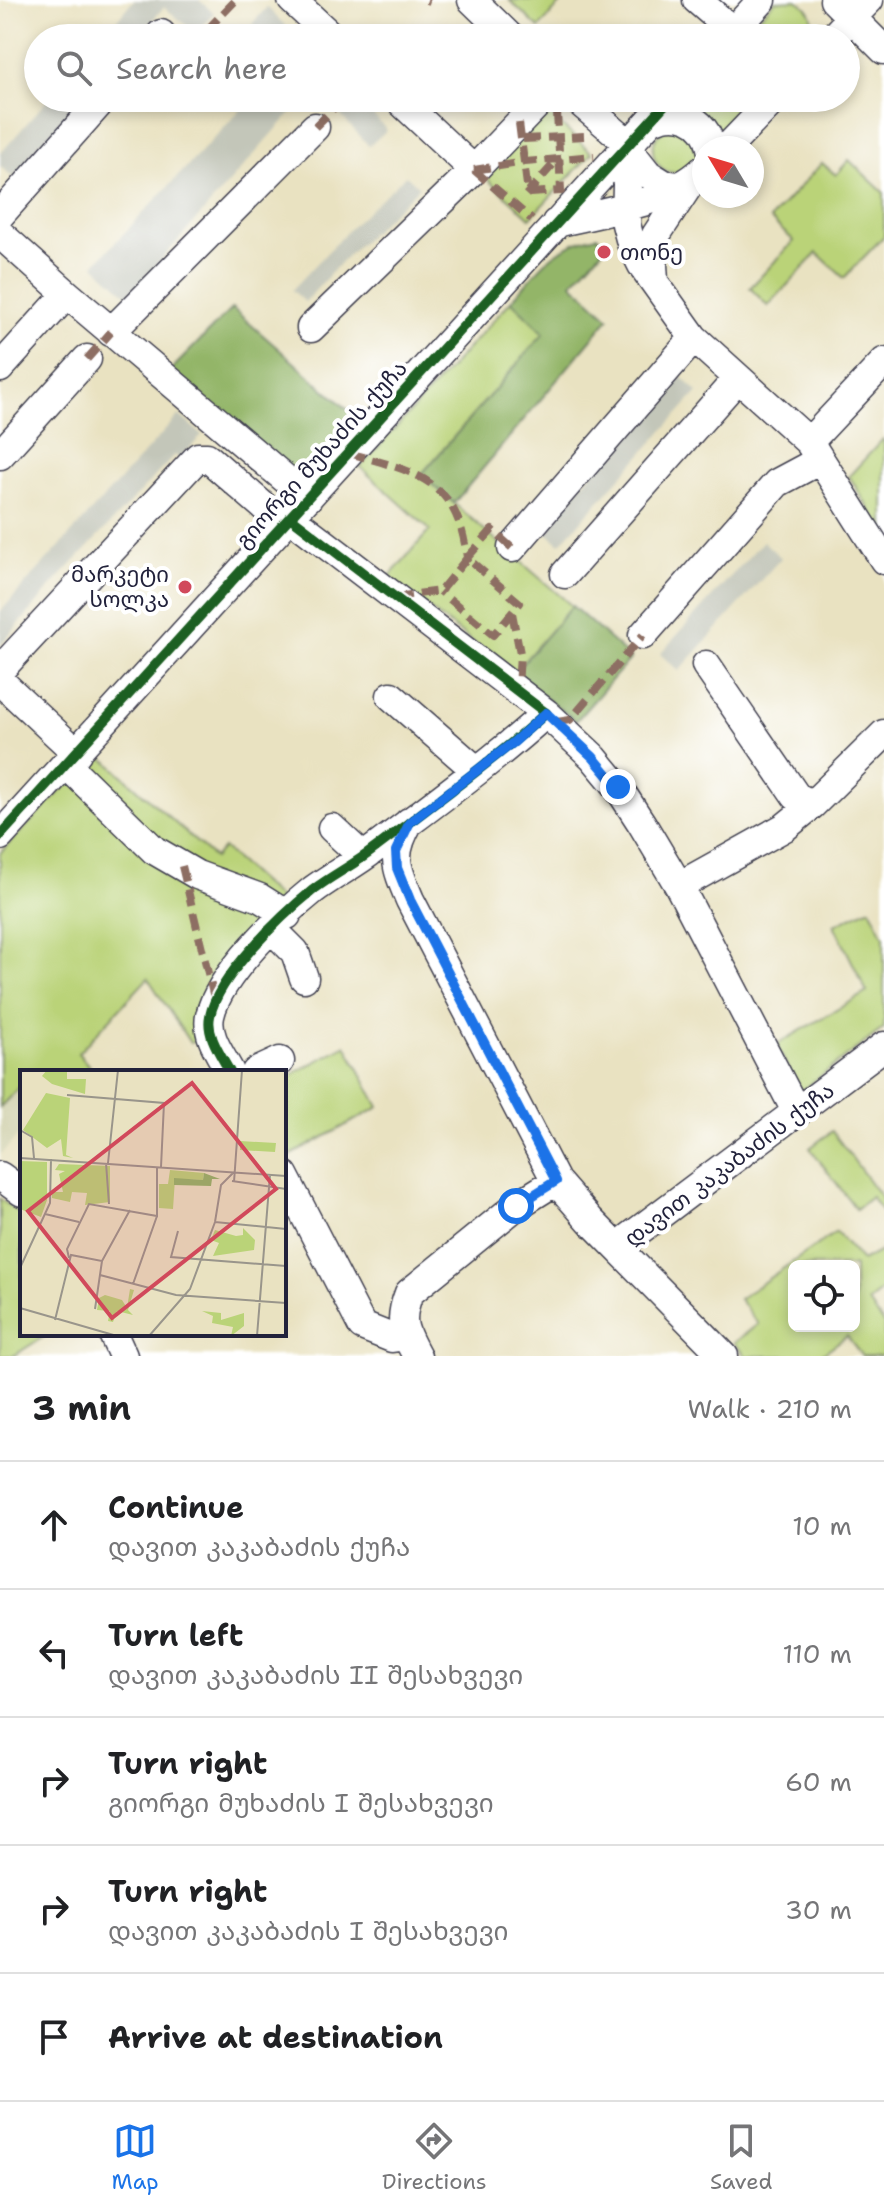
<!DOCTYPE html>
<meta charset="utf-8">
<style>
:root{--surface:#fff;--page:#f6f6f6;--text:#202124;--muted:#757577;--line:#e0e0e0;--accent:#1a73e8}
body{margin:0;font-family:"Shantell Sans","Noto Sans Georgian",sans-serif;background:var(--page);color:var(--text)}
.controls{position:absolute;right:24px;bottom:24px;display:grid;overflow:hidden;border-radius:12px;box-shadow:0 4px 12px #0003}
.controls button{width:72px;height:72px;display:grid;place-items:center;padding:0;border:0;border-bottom:2px solid var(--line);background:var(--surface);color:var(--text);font:40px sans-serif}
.compass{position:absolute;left:692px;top:136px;width:72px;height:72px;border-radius:50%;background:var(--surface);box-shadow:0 4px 12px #0003;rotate:308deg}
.stop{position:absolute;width:24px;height:24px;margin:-18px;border:6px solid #1a73e8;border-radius:50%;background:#fff}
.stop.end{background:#1a73e8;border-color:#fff;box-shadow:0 2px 8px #0008}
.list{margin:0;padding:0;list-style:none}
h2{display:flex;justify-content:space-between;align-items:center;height:104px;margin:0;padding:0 32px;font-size:34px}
h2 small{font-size:26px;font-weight:400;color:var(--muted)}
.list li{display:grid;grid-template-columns:52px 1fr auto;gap:24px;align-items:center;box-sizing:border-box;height:128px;padding:0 32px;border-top:2px solid var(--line)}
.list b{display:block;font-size:30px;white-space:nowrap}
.list p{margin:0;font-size:26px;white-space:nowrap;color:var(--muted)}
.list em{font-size:26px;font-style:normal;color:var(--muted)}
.icon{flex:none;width:44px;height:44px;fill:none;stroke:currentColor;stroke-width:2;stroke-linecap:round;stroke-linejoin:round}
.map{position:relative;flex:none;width:884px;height:1356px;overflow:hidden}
.search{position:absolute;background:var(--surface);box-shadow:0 4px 12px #0003;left:24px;right:24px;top:24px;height:88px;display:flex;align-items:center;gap:20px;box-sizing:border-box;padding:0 28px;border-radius:44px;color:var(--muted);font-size:30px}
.sheet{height:744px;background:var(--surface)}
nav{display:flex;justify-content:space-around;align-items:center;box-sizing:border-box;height:112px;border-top:2px solid var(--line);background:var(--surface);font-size:22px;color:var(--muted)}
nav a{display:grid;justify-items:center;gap:4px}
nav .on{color:var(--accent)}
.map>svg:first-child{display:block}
.built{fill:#d6d6b6}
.industrial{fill:#c3c6b9}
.green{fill:#bad378;stroke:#6e7a5a;stroke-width:2;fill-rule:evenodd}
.forest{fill:#93b568;stroke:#5a6c52;stroke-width:2}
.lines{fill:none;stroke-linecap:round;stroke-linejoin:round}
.minor-casing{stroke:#403f4f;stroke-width:31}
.minor{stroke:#fff;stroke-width:28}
.quiet{stroke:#8d6e63;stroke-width:8;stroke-dasharray:16 8;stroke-linecap:butt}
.cycleway-casing{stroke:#fff;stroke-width:15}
.cycleway{stroke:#1b5e20;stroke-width:10}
.route{stroke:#1a73e8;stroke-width:10}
.poi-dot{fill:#d1495b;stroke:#fff;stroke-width:3}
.labels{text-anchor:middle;stroke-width:8;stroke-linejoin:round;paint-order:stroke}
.poi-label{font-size:22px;fill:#22223b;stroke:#fff;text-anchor:start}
.street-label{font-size:22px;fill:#22223b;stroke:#fff}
.inset-road{fill:none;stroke:#99958b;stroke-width:2}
.view{fill:#d1495b;fill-opacity:0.15;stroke:#d1495b;stroke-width:4}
.inset-edge{fill:none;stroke:#22223b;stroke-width:4}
</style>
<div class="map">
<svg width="884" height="1356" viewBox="0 0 884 1356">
<rect width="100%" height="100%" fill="#fff"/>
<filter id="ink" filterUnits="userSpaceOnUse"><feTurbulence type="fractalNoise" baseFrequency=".0125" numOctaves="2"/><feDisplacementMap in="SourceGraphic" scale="16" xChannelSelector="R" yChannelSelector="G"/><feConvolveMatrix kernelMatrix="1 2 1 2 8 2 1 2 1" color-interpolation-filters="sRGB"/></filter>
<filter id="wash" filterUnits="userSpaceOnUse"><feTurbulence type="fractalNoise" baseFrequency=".006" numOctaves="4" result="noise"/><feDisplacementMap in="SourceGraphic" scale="32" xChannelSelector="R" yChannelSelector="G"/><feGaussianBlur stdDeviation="1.8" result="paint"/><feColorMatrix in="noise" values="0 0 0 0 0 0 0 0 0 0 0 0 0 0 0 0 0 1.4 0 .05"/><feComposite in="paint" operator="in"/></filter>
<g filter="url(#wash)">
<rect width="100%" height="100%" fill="#e9e2c1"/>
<path class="built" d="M0,1062L22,1083V1131L0,1155Z"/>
<path class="industrial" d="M134,0H199L214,13L196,33L164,7L137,38H101Z
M267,7L297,38H266L252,24Z
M49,98H84L13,178L0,166V154Z
M252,98H291L298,105L129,296L94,265Z
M346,98H356L387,130L369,146L335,109Z
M406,175L419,187L339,264L305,302L292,290L353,225Z
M680,376L698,392L560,544L542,529Z
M179,415L202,435L180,459L175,455L57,580L0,646V612Z
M763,541L781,558L679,671L660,654Z"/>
<path class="green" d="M509,0H564L539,28Z
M796,0C813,8 815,21 813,38H739L775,1Z
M685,98H760L722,140L679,105Z
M545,110L592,153L530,218L485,177Z
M653 150a23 23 0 1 1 46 0a23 23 0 1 1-46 0Z
M849,160L884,193V236L844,278L817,253L768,306L750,288L794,241L770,219L822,163L836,175Z
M511,301L545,332L421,475L572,606L514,673L388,578L430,530L360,467Z
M883,439L884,440V533L849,476Z
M98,753L214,858L223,848L284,903L200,1039L190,1043L148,978L78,1053L94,1072H22V1084L0,1107V853Z
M870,908L884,936V1028L800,1092L776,1045L867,992L834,925Z
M346,1045L379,1107L286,1158L284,1079Z
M832,1131L884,1201V1214L871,1197L856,1209L810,1148Z
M0,1199L22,1215V1334H48L13,1356H0Z
M836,1232L862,1261L884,1249V1289L868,1302L884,1324V1356H862L847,1336L819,1356H746L734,1343L758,1324L739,1299ZM794,1266H854V1326H794Z"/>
<path class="forest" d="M597,236L607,245L572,283L609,318L454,503L421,475L544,333L511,301C539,270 552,245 597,236Z
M232,308L361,421L315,473L295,476L170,371Z
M572,606L631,658L576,721L514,673Z"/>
</g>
<g filter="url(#ink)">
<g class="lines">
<defs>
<path id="minor" d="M292,0L333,38
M472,0L511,38
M697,0L733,31
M834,0L884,50
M158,38L161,34
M727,38L762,0
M832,38L869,0
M397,98L474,170
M575,98L628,143L633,155L648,174L664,184L678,186
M650,121C676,108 706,117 711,148
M628,143L626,224L631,243L642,265L694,338L809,442L884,560
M727,148L775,98
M0,215L104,98
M556,223C604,211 667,204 704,169
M0,234L67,294L308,498
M654,281L652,249L656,235L691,182
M311,328L474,170L543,98
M111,332L315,127
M0,368L67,294
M809,442L884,362
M0,455L87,359
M512,548L694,338
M565,574L738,378
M643,635L777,483L820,460
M706,665L796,796L812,805L884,734
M0,670L198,457H207L284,524
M0,681L77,753
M391,696L476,770
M546,713L593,757L618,787L642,824L679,886L797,1113
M67,765L154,850L197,875L260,898L287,915
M409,822C390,855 396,867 410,900L556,1181
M332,828L363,857
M0,836L671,98
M679,886L785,827L812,805
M272,929L295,952L304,978
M230,1072C221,1055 206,1036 210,1016C218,976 282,915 313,890C333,875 355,864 374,849C432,805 492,762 546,713L290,517
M256,1072L280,1061
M284,1175L362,1326L392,1338L406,1336
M0,1176L22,1192
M617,1247L884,1046
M113,1334L123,1356
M417,1356C403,1330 398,1321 409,1293L516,1206L556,1181L590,1220L724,1356"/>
</defs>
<use href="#minor" class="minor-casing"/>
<use href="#minor" class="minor"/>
<path class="quiet" d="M427,0L430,1
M161,34L201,36L236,0
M519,123L528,193L561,191L557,112
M315,127L344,98
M523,139L584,136
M474,170L525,162L594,156
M474,170L532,220
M526,195L558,159
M87,359L111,332
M349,453C416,472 458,479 467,558
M467,558L492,530L512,548
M395,597L440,591L467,558L520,603L493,635L440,591
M512,613L520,653L518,689
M557,722L570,720L643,635
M182,866L215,1002"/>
<defs>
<path id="cycleway" d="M0,836L671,98
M230,1072C221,1055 206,1036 210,1016C218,976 282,915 313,890C333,875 355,864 374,849C432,805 492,762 546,713L290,517"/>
</defs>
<use href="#cycleway" class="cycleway-casing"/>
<use href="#cycleway" class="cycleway"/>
</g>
</g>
<g class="lines" filter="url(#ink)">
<path class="route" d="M516,1206L556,1181L410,900L397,868L396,851L410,822L514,742L546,713L593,757L618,787"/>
</g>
<g class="poi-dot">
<circle cx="604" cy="252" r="8"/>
<circle cx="185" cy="587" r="8"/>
</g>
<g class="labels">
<g class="poi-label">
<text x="620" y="260">თონე</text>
<text x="169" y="582" text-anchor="end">მარკეტი<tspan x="169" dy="25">სოლკა</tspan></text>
</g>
<g class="street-label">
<text transform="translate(321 454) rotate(-48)" y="8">გიორგი მუხაძის ქუჩა</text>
<text transform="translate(729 1164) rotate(-37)" y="8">დავით კაკაბაძის ქუჩა</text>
</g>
</g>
<g transform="translate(20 1070)">
<rect width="266" height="266" fill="#e9e2c1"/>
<path d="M27,0H47V9H66L65,24L32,14L22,6ZM26,23L50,28L46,85L53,88L43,86L41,69L27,78L3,60ZM220,71L256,73L255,82L220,80ZM0,91L27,92V130L21,147L0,139ZM39,94L90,96V132L65,135L67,123L52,122L50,132L32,128V122H43L39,104L45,101L35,100ZM150,100L184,103L183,110L155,109L153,139L139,138V114H148ZM223,158L235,170L234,180L193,186L199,173L191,170L195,160L216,166L223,165ZM110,219L114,220L108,240L113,245L97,241L93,252L88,251L90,241L77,240L79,228L85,225L102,230L107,238ZM182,241L201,243V250L224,243V256L211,266L213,257L192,253L193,246Z" fill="#bad378"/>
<path d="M184,103L200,109H192L191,116L154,115V108L183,110Z" fill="#93b568"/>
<path class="inset-road" d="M47,25L144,33L141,97M0,60L12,67L14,88M0,88L266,106M86,93L89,134M88,93L98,0M212,111L266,119M214,112L222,0M25,144L59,152M195,152L266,159M158,161L151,187L266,196M49,188L47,179L69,134L137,146V97M82,191L110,140M0,198L30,133L31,89M80,205L156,225L266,233M113,214L137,146M0,238L97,266M35,250L51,185L82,191L75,239M129,266L170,219L195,152L201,115L214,102M237,266L250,105"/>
<path class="view" d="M172,13L256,119L92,248L8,141Z"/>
<rect width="266" height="266" class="inset-edge"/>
</g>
</svg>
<div class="controls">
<button><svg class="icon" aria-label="locate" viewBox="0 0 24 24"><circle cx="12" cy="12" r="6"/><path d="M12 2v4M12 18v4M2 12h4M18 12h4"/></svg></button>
</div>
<svg class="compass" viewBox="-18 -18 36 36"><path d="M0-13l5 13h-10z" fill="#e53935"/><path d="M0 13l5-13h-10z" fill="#757577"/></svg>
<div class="stop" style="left:516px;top:1206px"></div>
<div class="stop end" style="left:618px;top:787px"></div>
<div class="search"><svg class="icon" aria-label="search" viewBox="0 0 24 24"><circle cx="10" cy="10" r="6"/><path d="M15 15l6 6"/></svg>Search here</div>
</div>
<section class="sheet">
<h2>3 min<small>Walk · 210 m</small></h2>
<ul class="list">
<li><svg class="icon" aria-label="ahead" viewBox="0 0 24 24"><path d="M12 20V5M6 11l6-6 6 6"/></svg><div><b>Continue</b><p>დავით კაკაბაძის ქუჩა</p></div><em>10 m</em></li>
<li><svg class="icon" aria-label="left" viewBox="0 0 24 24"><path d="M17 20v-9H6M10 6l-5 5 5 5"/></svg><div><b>Turn left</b><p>დავით კაკაბაძის II შესახვევი</p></div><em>110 m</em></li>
<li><svg class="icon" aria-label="right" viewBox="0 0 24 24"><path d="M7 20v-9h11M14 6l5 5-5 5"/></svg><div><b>Turn right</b><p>გიორგი მუხაძის I შესახვევი</p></div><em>60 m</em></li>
<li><svg class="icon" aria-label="right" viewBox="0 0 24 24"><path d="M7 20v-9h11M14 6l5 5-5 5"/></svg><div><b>Turn right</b><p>დავით კაკაბაძის I შესახვევი</p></div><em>30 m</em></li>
<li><svg class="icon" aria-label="arrive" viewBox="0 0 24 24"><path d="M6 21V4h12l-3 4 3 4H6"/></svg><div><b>Arrive at destination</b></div></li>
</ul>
</section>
<nav>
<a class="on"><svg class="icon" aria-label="map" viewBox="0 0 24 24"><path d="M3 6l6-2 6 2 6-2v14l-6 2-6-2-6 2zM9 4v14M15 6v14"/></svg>Map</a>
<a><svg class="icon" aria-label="directions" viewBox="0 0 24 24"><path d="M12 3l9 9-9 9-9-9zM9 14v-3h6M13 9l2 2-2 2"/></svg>Directions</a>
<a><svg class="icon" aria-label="saved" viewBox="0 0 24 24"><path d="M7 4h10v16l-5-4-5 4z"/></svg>Saved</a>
</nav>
